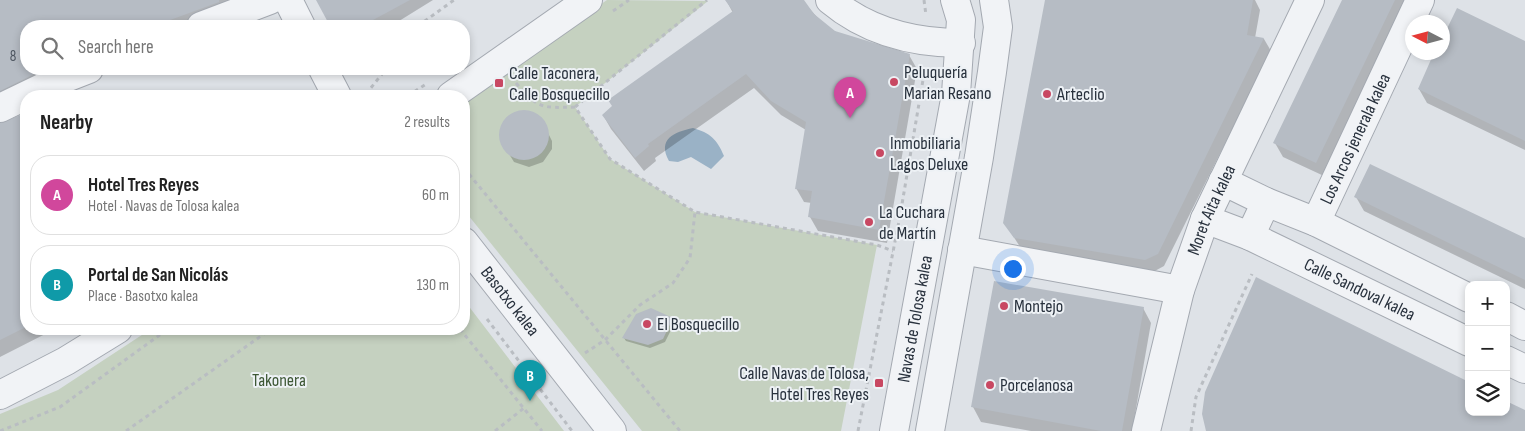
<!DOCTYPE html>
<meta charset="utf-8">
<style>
:root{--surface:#fff;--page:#f2f2f2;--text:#222;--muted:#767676;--line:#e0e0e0;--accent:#c84862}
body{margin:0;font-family:"Sofia Sans Condensed",sans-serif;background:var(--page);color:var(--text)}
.controls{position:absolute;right:15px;bottom:15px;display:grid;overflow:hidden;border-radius:10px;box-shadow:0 2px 8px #0003}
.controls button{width:45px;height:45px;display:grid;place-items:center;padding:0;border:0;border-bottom:1px solid var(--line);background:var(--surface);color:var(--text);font:25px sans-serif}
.compass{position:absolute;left:1405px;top:15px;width:45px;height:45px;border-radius:50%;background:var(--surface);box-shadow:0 2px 8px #0003;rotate:276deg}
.you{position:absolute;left:1012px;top:268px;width:18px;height:18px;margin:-12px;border:4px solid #fff;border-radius:50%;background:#1a73e8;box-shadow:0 0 0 8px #1a73e833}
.badge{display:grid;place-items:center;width:32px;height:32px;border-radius:50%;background:var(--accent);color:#fff;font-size:16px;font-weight:700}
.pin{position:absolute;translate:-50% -41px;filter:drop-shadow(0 1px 2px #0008)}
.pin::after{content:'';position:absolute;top:26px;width:18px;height:15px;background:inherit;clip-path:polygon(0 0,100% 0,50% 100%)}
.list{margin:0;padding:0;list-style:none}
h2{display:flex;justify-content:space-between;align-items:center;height:65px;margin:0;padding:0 20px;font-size:21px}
h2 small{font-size:16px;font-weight:400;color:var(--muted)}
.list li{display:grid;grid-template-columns:32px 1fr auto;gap:15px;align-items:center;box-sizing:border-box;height:80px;margin:0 10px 10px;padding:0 10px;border:1px solid var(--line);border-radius:20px}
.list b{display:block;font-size:19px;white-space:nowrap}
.list p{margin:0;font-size:16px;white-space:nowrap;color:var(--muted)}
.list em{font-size:16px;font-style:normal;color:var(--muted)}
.icon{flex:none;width:28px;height:28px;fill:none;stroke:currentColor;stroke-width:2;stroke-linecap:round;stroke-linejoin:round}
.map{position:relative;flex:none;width:1525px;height:431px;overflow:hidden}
.search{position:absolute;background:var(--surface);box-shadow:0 2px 8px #0003;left:20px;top:20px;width:450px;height:55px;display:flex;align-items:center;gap:12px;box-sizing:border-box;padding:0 18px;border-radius:20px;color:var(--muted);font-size:19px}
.panel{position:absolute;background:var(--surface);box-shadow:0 2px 8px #0003;left:20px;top:90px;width:450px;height:245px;border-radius:20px}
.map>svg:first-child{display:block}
.green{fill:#c5d1c0}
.water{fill:#9ab2c6}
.shadow{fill:#0003}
.building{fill:#b6bcc4}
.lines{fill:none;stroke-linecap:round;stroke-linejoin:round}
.minor-casing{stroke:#a4a9b1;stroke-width:30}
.path{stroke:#b9bdc2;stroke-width:3;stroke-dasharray:4 4;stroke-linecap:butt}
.minor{stroke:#f1f3f6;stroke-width:28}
.poi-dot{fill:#c84862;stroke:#edf1f5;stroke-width:2}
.labels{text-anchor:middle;stroke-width:4;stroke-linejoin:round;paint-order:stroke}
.number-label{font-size:15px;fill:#4c545f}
.poi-label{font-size:18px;fill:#28313d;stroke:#edf1f5;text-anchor:start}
.street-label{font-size:18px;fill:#28313d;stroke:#edf1f5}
.park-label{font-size:18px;fill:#3e5836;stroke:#edf1f5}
</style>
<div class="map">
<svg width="1525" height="431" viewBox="0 0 1525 431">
<rect width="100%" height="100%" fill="#dee2e7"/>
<path class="green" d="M607,0L708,1L575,107L610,159L695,212L877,245L841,431H642L464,210V98Z
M464,300L564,431H0V414L58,390L151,329H464Z"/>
<path class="water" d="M693,128C710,133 717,139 724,156L711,169L691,157L678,162L669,161C657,139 674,132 693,128Z"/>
<path class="shadow" d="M0,0H266L196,26H26V69H87L0,107Z
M318,0H433L391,26H332Z
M726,0H802L824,25L845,37L909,55L917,69L887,243L818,231L810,217L812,203L804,202L796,188L806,130L781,115L754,88L655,158L656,161L644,171L611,129L603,115L733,13Z
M1046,0H1255L1260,10L1255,38L1264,39L1271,51L1164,266L1153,272L1022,250L1005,223Z
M1344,0H1410L1324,176L1283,157L1275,143Z
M1525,42V150L1427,103L1419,89L1442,52Z
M520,112H527L541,119L552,141V149L543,162L529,167L514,162L501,141L502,126L506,120Z
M26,113V329H55L0,357V125Z
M1356,197L1525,240V289L1364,211Z
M1143,308L1151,323L1132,431H1031L981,422L973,407Z
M673,319L675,322L665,342L650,348L626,341L624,338Z"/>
<path class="building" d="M0,0H219V2L154,26H26V69H37L38,72L0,91Z
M316,0H410L362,26H330Z
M725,0H804L814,14L835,31L910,54L879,230L808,217L812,191L795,189L806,122L771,101L746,74L648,144L649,146L635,158L602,115L612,106L608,100L733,11Z
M1045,0H1253L1247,35L1264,38L1158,254L1145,260L1014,238L1003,223Z
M1342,0H1395L1316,163L1273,143Z
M1457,8L1525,41V141L1418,89L1433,55L1436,52H1442V39Z
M499 135a25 25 0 1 1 50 0a25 25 0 1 1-50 0Z
M26,113V327L0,340V123Z
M1370,164L1525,238V280L1354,197Z
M1256,277L1469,382V412H1506V401L1525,410V431H1206L1202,414L1205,392Z
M994,281L1144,307L1122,431H1101L971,407Z
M651,308L673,318L663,339L648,345L622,338L636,314Z"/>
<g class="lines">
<defs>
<g id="minor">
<path d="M288,0L301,26"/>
<path d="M830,0C867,31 913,43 961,43"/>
<path d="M201,26L270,0"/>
<path d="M323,69L337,96"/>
<path d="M451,96L588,0"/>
<path d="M0,108L48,85L89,69"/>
<path d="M1223,181L1266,202"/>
<path id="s1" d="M1205,219L1250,236L1469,342"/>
<path id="s2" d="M1316,222L1420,0"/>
<path d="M1250,236L1266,202L1316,222L1469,298"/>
<path id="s3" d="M464,242L612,431"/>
<path d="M962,250L1180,290"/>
<path d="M1506,316L1525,326"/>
<path d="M1506,360L1525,369"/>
<path d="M0,395L66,361L118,329"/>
<path id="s4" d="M894,431L956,94L961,20L955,0"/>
<path d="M930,431L979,157L992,72L998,27L994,0"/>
<path id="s5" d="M1146,431L1180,290L1205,219L1310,0"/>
</g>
</defs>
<use href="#minor" class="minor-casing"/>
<path class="path" d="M924,0L926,15
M613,11L629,0
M418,26L454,0
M516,83C538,109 542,108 575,107L610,159L695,212L877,245L893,251
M366,94L386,69
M408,96L426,84
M575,107L707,0
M464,168L680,431
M487,319L572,431
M460,329L542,431
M585,353L605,340L640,305L673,283L690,258L695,212
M0,431L60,407L168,329
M126,431L271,329
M495,431L524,408
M858,431L900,216L925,68
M1191,431L1196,397L1252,274"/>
<use href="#minor" class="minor"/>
</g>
<g class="poi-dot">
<circle cx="894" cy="82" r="5"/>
<rect x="494" y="78" width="10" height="10" rx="2.5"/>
<circle cx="1047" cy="94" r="5"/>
<circle cx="880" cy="153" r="5"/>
<circle cx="869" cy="222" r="5"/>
<circle cx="1004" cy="306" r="5"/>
<circle cx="647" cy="324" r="5"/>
<rect x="874" y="378" width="10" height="10" rx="2.5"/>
<circle cx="990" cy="385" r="5"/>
</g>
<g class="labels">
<g class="number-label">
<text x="13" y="61">8</text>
</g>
<g class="poi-label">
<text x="904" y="78">Peluquería<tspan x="904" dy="21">Marian Resano</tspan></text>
<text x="509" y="79">Calle Taconera,<tspan x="509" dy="21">Calle Bosquecillo</tspan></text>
<text x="1057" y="100">Arteclio</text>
<text x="890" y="149">Inmobiliaria<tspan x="890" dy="21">Lagos Deluxe</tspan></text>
<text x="879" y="218">La Cuchara<tspan x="879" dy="21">de Martín</tspan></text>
<text x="1014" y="312">Montejo</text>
<text x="657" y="330">El Bosquecillo</text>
<text x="869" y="379" text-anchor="end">Calle Navas de Tolosa,<tspan x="869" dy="21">Hotel Tres Reyes</tspan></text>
<text x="1000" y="391">Porcelanosa</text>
</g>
<g class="street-label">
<text dy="6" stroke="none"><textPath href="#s2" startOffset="92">Los Arcos jenerala kalea</textPath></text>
<text dy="6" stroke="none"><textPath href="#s5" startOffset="231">Moret Aita kalea</textPath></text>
<text dy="6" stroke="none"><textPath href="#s1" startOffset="170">Calle Sandoval kalea</textPath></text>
<text dy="6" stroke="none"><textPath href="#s3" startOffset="75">Basotxo kalea</textPath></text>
<text dy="6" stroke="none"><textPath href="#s4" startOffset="114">Navas de Tolosa kalea</textPath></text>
</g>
<g class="park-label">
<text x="279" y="386">Takonera</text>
</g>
</g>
</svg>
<div class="controls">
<button>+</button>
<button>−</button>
<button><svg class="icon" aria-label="layers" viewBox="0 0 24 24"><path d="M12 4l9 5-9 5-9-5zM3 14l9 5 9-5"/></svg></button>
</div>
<svg class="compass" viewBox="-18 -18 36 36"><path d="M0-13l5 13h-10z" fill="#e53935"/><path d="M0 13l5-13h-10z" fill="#767676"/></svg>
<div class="you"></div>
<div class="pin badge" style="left:850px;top:118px;background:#d1479c">A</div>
<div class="pin badge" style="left:530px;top:401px;background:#0f9aa8">B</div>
<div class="search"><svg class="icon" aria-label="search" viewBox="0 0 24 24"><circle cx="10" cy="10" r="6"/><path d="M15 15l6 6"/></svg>Search here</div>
<section class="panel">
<h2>Nearby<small>2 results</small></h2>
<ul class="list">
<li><span class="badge" style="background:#d1479c">A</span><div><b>Hotel Tres Reyes</b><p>Hotel · Navas de Tolosa kalea</p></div><em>60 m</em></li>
<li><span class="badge" style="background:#0f9aa8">B</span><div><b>Portal de San Nicolás</b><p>Place · Basotxo kalea</p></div><em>130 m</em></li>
</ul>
</section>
</div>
